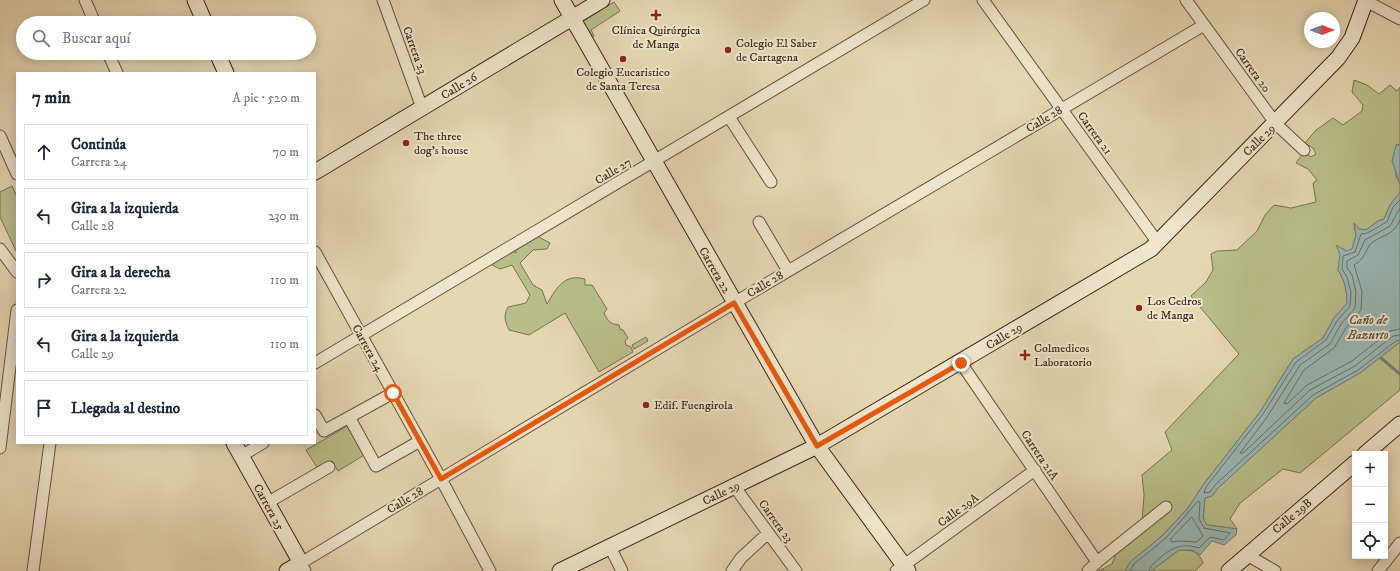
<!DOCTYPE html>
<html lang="es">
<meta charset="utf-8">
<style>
:root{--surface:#fff;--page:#f6f6f7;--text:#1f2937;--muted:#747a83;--line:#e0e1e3}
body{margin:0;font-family:"IM FELL DW Pica",serif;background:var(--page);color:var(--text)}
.controls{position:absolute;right:12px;bottom:12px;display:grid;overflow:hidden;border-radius:0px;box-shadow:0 2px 10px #0003}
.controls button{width:36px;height:36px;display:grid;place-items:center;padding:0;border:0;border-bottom:1px solid var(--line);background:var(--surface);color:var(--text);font:20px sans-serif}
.compass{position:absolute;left:1304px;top:12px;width:36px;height:36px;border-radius:50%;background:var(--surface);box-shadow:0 2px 10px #0003;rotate:90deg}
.stop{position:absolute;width:12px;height:12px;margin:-9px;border:3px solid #ea580c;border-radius:50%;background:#fff}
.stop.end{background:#ea580c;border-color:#fff;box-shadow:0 1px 4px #0008}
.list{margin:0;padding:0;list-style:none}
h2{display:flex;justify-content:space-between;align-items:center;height:52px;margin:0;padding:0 16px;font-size:17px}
h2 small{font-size:13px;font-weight:400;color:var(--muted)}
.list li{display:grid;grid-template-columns:26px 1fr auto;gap:12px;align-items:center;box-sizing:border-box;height:56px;margin:0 8px 8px;padding:0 8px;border:1px solid var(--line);border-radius:0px}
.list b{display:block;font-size:15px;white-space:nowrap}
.list p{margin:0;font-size:13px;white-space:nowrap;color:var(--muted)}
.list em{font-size:13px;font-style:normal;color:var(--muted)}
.icon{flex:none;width:22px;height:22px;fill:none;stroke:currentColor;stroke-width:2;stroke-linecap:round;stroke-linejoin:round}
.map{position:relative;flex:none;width:1400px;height:571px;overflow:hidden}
.search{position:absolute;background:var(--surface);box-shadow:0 2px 10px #0003;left:16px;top:16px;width:300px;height:44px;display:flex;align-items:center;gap:10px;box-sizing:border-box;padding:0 14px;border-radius:22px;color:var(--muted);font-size:15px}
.panel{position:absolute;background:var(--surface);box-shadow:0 2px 10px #0003;left:16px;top:72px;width:300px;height:372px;border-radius:0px}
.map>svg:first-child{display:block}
.green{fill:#b7be8a;stroke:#7a7150}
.water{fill:#99b7b6;stroke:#757c76}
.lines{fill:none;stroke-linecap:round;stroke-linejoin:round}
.shore{stroke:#6c6e66;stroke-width:1}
.stream{stroke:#757c76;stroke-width:3}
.street-casing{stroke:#68513d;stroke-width:13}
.secondary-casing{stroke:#3e2416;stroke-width:17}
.street{stroke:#eee5cd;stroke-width:11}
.secondary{stroke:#eee5cd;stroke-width:15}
.route{stroke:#ea580c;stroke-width:5}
.poi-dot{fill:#8f2418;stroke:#eee5cd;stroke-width:1.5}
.labels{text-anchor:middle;stroke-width:4;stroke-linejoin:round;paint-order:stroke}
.poi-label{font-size:12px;fill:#3e2416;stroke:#eee5cd;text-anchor:start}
.street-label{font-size:12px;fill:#3e2416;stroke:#eee5cd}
.water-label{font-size:13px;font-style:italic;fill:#55493e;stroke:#eee5cd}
</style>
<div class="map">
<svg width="1400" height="571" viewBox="0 0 1400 571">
<rect width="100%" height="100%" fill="#e5d7b2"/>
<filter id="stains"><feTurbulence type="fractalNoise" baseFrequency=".005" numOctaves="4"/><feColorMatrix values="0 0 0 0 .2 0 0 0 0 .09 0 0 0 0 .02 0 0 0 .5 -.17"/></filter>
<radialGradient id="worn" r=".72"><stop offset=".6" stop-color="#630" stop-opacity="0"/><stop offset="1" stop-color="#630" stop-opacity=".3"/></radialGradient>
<path class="green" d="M614,2L620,11L591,30L594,36L588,40L579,24Z
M1354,80L1367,85L1379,94L1390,85L1397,91L1400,87V145H1396V176L1400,184V193L1390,205L1384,219L1378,221L1366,230L1359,229L1354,224L1356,235L1352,249L1347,252L1342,248L1338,270C1345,281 1347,291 1347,304L1334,318L1323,338L1293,359L1260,412L1203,485L1188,508L1163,535L1131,562L1125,571H1099L1112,564L1122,540L1142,521L1144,495L1142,475L1172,450L1165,432L1239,354L1191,296L1206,282L1213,270L1211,254L1217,251L1237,250L1257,231L1265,215L1274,205L1291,208L1316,202L1313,183L1317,180L1308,169L1296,163L1304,152L1311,157L1316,154L1313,148L1305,143L1315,131L1333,118L1343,125L1362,111L1363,105L1352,92Z
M12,186L17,197V253L0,217V192Z
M537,236L550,243L547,249L533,250L520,263L533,285L542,290L547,304C556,289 564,273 585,279V285H592L607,309L604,313C608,321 610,324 619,325L620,329L623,330L628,338L625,341L626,345L631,347L633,352L599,372L565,313L529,335L509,330C505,321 503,316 508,307L526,303L530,295L512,265L500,269L490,264L508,249L516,253V244Z
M646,337L648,341L634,349L632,345Z
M1400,342V390L1300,473L1283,469L1240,503L1230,519L1237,529L1207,525L1203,518L1205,498L1212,496L1218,488L1316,398L1360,373Z
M349,425L366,454L338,471L332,461L318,469L306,450Z
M1179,550C1191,550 1198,550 1203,563L1195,571H1151Z"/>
<path class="water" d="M1396,145H1400V184L1392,161Z
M1400,192V342L1360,373L1316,398L1218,488L1212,496L1205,498L1203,518L1207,525L1237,529L1236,535L1224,545L1212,541L1200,555L1192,550H1179L1151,571H1125L1130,562L1163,535L1188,508L1203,485L1260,412L1293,359L1323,338L1334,318L1347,303C1347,291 1345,281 1338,270L1340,254L1336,245L1346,251L1352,249L1356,235L1354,223L1359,229L1366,230L1378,221L1384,219L1390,205Z"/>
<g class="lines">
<path class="shore" d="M1400,200L1393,207L1387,222C1378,226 1370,234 1361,234L1355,252L1343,256L1342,269L1347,277L1351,292L1350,306L1337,321L1326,340L1296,362L1263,414L1206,487L1204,493L1210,492L1215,485L1313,395L1358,370L1396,341L1400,340
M1400,208L1390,226L1365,240L1358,255L1347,261V268L1352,275L1356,292L1355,308L1341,324L1330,344L1300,365L1267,417L1240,453H1243L1310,390L1355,366L1393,336L1400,335
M1400,220C1393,238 1377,235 1369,246C1364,255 1363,260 1354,265L1362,291L1361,310L1346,328L1334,348L1304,370L1284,403L1287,404L1307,385L1352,361L1390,331L1400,329
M1192,517L1203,536L1197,542L1179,541L1171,542V539Z
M1130,571L1134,564L1166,538L1198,501L1200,502L1199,519L1204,528L1230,533L1224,540L1210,537L1199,548C1177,541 1166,552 1151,566L1149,571"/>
<path class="stream" d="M1381,358L1400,374"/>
<defs>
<path id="street" d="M85,0L95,23
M383,0L422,108
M983,0L1158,243
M1186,0L1276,124L1304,150
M1364,0L1400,19
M108,53L117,73
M729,117L771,182
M0,136L17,174
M759,222L788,271
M0,249L17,272
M315,252L441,479L490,571
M315,363L924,0
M961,363L1097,562
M315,415L324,431L393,393
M349,417L376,466L420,441
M0,448L17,310
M241,456L263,443
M734,486L796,571
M267,503L329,467
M610,547L622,571
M1247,555L1275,571
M33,571L50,443
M305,571L301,563L734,303L1204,25
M732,571L741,558L768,533
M896,571L1035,470
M1088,571L1097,562L1166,507
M1378,571L1400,543"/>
<path id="secondary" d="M195,0L205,23
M562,0L817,446L908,571
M217,53L226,73
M315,172L602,0
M234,443L301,563L287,571
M1365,454L1400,424
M560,571L817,446L1151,249L1338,58L1352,38L1366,0
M1229,571L1355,463"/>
</defs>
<use href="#street" class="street-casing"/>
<use href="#secondary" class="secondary-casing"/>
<use href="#street" class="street"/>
<use href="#secondary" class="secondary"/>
</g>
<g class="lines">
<path class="route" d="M393,393L441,479L734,303L817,446L961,363"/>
</g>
<g class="poi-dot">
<path d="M654 9h4v4h4v4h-4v4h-4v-4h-4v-4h4z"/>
<circle cx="728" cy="50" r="4"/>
<circle cx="623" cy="59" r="4"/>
<circle cx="406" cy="143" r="4"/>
<circle cx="1139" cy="308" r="4"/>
<path d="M1023 349h4v4h4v4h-4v4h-4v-4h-4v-4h4z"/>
<circle cx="646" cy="405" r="4"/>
</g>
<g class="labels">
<g class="poi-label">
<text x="656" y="34" text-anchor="middle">Clínica Quirúrgica<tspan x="656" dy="14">de Manga</tspan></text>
<text x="736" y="47">Colegio El Saber<tspan x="736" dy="14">de Cartagena</tspan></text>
<text x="623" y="76" text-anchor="middle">Colegio Eucaristico<tspan x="623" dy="14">de Santa Teresa</tspan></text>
<text x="414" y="140">The three<tspan x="414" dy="14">dog's house</tspan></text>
<text x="1147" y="305">Los Cedros<tspan x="1147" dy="14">de Manga</tspan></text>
<text x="1034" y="352">Colmedicos<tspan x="1034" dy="14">Laboratorio</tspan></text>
<text x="654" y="409">Edif. Fuengirola</text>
</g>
<g class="street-label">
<text transform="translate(415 50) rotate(70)" y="4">Carrera 23</text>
<text transform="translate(1253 70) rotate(54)" y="4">Carrera 20</text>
<text transform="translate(459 86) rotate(-31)" y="4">Calle 26</text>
<text transform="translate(1044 119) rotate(-31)" y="4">Calle 28</text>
<text transform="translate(1095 133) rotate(54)" y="4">Carrera 21</text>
<text transform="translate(1259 140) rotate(-45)" y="4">Calle 29</text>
<text transform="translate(613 171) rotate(-31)" y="4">Calle 27</text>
<text transform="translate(715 270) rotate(60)" y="4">Carrera 22</text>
<text transform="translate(765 284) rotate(-31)" y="4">Calle 28</text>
<text transform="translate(1004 336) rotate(-31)" y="4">Calle 29</text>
<text transform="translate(368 348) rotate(61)" y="4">Carrera 24</text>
<text transform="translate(1040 455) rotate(56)" y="4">Carrera 21A</text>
<text transform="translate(721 493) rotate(-26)" y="4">Calle 29</text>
<text transform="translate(405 500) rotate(-31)" y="4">Calle 28</text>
<text transform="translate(269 507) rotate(61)" y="4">Carrera 25</text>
<text transform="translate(958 510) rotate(-36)" y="4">Calle 29A</text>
<text transform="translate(1292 516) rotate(-40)" y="4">Calle 29B</text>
<text transform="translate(776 521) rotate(54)" y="4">Carrera 23</text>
</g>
<g class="water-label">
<text x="1368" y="324">Caño de<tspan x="1368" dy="15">Bazurto</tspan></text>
</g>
</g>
<rect width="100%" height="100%" filter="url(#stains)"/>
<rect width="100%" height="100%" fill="url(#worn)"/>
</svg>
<div class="controls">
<button>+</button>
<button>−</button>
<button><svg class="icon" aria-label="locate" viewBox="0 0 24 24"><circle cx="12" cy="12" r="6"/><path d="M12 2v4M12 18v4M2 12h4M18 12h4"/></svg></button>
</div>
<svg class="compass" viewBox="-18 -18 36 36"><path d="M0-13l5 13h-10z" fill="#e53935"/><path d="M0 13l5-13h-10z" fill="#747a83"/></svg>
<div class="stop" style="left:393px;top:393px"></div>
<div class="stop end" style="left:961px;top:363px"></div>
<div class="search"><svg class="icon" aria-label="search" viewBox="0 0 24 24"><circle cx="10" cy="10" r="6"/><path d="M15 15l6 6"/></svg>Buscar aquí</div>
<section class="panel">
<h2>7 min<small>A pie · 520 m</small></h2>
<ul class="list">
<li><svg class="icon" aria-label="ahead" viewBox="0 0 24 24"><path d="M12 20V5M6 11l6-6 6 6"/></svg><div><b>Continúa</b><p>Carrera 24</p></div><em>70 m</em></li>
<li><svg class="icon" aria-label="left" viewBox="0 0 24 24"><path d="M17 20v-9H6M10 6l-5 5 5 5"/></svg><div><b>Gira a la izquierda</b><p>Calle 28</p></div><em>230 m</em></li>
<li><svg class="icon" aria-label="right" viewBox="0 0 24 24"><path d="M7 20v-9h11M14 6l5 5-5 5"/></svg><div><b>Gira a la derecha</b><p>Carrera 22</p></div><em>110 m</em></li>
<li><svg class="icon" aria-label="left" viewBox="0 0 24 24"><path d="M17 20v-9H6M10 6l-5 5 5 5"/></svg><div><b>Gira a la izquierda</b><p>Calle 29</p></div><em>110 m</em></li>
<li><svg class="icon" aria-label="arrive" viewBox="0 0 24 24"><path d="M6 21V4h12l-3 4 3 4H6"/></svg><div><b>Llegada al destino</b></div></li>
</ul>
</section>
</div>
